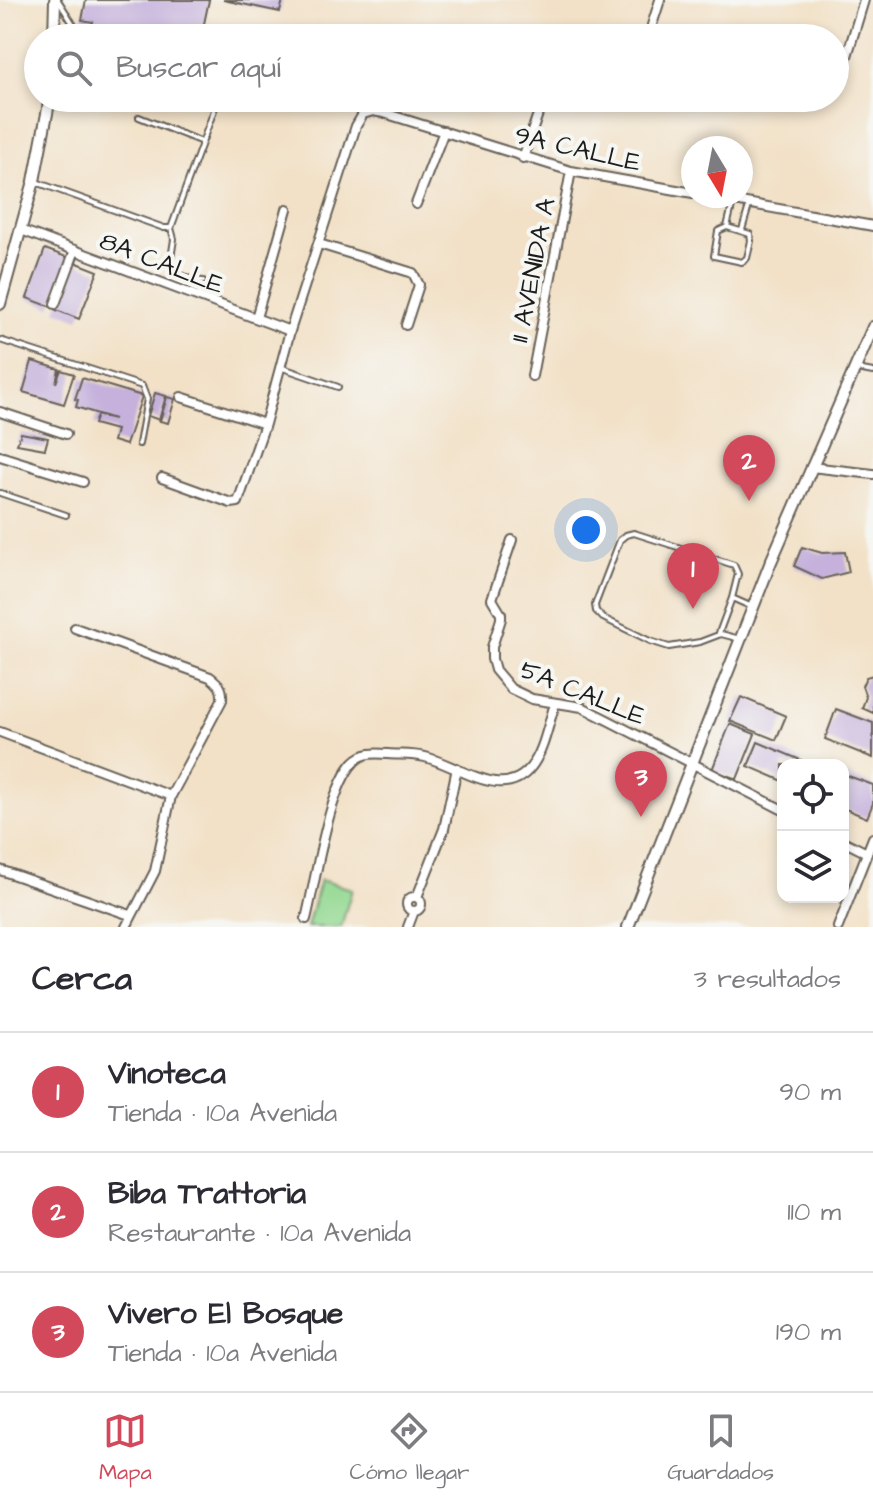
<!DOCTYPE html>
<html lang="es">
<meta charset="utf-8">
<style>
:root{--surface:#fff;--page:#f7f7f7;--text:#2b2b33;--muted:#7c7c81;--line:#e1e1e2;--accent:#d1495b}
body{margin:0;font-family:"Architects Daughter",sans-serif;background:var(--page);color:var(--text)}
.controls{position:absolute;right:24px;bottom:24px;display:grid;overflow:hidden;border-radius:16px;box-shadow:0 4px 12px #0003}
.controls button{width:72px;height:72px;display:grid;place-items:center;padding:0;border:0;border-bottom:2px solid var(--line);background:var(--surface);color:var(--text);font:40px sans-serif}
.compass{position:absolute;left:681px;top:136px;width:72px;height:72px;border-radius:50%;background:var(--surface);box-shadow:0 4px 12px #0003;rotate:170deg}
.you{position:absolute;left:586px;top:530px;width:28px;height:28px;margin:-20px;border:6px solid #fff;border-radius:50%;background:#1a73e8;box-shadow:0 0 0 12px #1a73e833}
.badge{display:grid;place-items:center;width:52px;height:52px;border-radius:50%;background:var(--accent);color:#fff;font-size:26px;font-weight:700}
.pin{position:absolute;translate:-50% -66px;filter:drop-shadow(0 2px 4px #0008)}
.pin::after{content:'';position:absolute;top:42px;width:28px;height:24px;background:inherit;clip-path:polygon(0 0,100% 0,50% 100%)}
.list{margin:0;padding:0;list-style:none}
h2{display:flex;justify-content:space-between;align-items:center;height:104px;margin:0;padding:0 32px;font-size:34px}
h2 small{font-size:26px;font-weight:400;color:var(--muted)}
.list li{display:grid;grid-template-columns:52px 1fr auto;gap:24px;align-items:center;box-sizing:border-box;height:120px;padding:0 32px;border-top:2px solid var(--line)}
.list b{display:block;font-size:30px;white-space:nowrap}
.list p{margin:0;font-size:26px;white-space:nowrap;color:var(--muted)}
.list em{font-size:26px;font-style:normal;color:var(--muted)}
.icon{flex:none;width:44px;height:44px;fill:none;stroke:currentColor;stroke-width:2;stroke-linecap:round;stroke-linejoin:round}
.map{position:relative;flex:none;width:873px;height:927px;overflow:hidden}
.search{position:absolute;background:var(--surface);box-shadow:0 4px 12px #0003;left:24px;right:24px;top:24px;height:88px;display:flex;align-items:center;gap:20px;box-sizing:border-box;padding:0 28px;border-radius:44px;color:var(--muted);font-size:30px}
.sheet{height:464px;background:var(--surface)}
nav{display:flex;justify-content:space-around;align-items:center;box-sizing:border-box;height:112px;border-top:2px solid var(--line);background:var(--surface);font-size:22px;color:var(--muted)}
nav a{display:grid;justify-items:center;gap:4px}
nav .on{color:var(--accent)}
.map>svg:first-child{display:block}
.green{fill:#94d993;stroke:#587a58;stroke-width:2}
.building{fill:#c5b1dc}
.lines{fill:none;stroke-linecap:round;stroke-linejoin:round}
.service-casing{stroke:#676158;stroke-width:8}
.minor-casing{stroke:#676158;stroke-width:12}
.tertiary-casing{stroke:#676158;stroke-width:14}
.service{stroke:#fff;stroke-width:4}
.minor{stroke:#fff;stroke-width:8}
.tertiary{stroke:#fff;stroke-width:10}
.labels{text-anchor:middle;stroke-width:8;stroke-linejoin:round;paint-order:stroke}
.street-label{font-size:26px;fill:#1c1c1c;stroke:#f6f6f2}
</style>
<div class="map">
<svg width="873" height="927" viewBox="0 0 873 927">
<rect width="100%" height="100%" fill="#f6f6f2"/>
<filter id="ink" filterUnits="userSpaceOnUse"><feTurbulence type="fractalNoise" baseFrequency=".0125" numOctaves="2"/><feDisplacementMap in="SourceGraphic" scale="16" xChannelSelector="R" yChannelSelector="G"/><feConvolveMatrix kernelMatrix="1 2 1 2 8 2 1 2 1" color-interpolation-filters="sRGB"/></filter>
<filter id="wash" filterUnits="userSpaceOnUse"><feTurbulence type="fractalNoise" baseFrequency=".006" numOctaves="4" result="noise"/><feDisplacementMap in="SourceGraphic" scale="32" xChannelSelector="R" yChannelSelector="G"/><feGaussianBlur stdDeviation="1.8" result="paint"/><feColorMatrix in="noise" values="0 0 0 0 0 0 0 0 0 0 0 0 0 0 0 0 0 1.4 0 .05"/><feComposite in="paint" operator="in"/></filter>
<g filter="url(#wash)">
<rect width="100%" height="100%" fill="#f2e1c7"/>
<path class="green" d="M320,880L352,889L341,927H307Z"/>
<g id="blocks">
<path class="building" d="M86,0H209L201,38H120L91,32L93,22L82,20Z
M223,0H283L280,12Z
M45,249L69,258L51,307L27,298Z
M75,262L98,271L79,319L56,310Z
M32,361L59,369L56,383L61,370L74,374L64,404L23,392Z
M82,378L142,396L126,445L113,441L116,430L94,424L97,415L114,419L76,407L78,400L75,399Z
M155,393L166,396L159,420L148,416Z
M167,397L175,399L168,423L160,421Z
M21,433L48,438L45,449L17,444Z
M802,547L822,553L845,552L849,572L822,579L794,566Z
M873,675V713L862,708L866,697L862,686L866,677Z
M741,697L786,716L776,740L730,721Z
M836,709L873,723V758L825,739Z
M730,724L755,734L737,779L712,770Z
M758,742L803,761L801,765H783V781L748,766Z
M843,774L873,785V803L867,818L843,808Z"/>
</g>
</g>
<g filter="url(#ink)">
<use href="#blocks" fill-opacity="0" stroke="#676158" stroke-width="2"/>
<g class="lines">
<defs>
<path id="service" d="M58,0L82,38
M283,98L310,103
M139,117L202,142
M36,182L164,228H171L217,102
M727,227L750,234L751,241L747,258L742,262L714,256L718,231Z
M727,227L733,202
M171,228L174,239L170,265C178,275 190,280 203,281
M742,230L749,206
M0,340L142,386L147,399L139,444
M280,367L338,387
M857,369L873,372
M0,493L66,515
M719,633L732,598
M740,639L721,634L700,642L669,647L650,641L603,618L596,611L595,605L620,540L626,535L634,533L734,565L738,574L732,598L750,606"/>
<path id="minor" d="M376,33L394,38
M653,38L652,25L660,0
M835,76L844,66L864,0
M523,158L539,111V98
M707,196L873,226
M416,204L444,131
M21,230L290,331
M319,244L413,273L419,285L406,325
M55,304L75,250
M256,318L287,209
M532,376L571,171
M181,397L265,424
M0,412L66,434
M0,456L83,482
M811,467L873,474
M162,478L231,503L238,502L265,424L290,331L356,126L363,114L373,111L384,113L571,171L693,193
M512,540L492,599L501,614V619L492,647V659L495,670L511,689L532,699L582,707L783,810
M75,628L210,677C219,684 223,688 222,700L171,796L155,871L126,927
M0,732L171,796
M843,841L867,853
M0,870L130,915
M407 904a7 7 0 1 1 14 0a7 7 0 1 1-14 0Z
M417,897L444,829L457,768
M306,919C316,880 328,789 354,762C363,752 376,753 388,754C400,755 413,754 425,757C458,765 503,803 531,767C544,751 548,724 555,704
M408,927L414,911
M838,927L873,838"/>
<path id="tertiary" d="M54,38L55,0
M0,304L34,181L50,98
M628,927L770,564L873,327"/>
</defs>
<use href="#service" class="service-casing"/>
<use href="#minor" class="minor-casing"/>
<use href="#tertiary" class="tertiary-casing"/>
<use href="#service" class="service"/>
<use href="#minor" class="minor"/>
<use href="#tertiary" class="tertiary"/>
</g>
</g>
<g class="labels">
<g class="street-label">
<text transform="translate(578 148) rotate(13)" y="9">9A CALLE</text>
<text transform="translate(162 262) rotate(21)" y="9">8A CALLE</text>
<text transform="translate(532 270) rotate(-79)" y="9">11 AVENIDA A</text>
<text transform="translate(583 692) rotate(22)" y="9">5A CALLE</text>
</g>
</g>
</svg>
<div class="controls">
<button><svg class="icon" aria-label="locate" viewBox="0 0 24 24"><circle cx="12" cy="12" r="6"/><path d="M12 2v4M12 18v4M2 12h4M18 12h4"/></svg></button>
<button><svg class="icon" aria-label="layers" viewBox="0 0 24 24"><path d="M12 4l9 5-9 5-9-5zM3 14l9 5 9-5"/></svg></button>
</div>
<svg class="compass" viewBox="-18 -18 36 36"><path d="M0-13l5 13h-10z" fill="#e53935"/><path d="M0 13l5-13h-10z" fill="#7c7c81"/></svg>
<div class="you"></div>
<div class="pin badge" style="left:693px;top:609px">1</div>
<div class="pin badge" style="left:749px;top:501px">2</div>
<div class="pin badge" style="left:641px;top:817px">3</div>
<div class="search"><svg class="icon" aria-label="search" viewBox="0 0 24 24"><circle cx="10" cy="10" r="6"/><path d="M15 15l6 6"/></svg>Buscar aquí</div>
</div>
<section class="sheet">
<h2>Cerca<small>3 resultados</small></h2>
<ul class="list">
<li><span class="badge">1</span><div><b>Vinoteca</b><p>Tienda · 10a Avenida</p></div><em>90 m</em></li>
<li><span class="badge">2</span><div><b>Biba Trattoria</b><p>Restaurante · 10a Avenida</p></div><em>110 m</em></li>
<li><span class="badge">3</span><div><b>Vivero El Bosque</b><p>Tienda · 10a Avenida</p></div><em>190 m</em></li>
</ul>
</section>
<nav>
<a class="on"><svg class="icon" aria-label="map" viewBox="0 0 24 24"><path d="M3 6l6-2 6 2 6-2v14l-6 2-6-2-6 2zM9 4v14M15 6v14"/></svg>Mapa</a>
<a><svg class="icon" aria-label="directions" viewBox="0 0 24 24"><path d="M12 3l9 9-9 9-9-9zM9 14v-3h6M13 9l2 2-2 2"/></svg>Cómo llegar</a>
<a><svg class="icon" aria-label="saved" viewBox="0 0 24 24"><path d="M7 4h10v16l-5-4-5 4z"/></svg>Guardados</a>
</nav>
